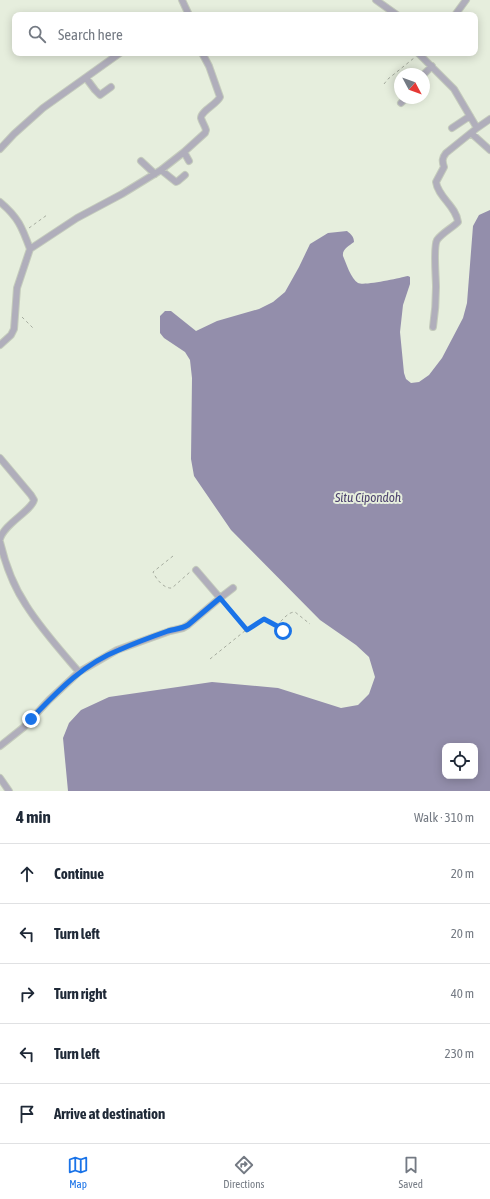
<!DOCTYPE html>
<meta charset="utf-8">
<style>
:root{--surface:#fff;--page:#f6f6f7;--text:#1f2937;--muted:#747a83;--line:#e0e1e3;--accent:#1a73e8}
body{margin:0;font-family:"Asap Condensed",sans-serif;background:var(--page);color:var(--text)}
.controls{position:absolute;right:12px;bottom:12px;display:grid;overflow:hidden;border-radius:8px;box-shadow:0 2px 10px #0003}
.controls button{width:36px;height:36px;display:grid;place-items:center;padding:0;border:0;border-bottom:1px solid var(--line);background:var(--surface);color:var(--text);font:20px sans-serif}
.compass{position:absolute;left:394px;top:68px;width:36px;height:36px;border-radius:50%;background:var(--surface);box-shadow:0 2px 10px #0003;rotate:131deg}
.stop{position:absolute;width:12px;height:12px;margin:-9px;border:3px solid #1a73e8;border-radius:50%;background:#fff}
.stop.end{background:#1a73e8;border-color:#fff;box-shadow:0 1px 4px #0008}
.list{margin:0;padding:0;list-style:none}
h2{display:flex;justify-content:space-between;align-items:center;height:52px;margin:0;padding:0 16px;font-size:17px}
h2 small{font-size:13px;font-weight:400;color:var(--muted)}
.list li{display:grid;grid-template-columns:26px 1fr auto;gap:12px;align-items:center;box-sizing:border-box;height:60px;padding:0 16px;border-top:1px solid var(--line)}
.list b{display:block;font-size:15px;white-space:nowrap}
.list em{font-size:13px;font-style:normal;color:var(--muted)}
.icon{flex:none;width:22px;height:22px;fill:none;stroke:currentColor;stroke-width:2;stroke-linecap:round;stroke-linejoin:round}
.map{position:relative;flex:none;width:490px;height:791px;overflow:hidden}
.search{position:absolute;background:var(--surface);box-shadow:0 2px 10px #0003;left:12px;right:12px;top:12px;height:44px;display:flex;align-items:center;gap:10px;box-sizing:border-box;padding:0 14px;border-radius:8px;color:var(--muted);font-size:15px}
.sheet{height:352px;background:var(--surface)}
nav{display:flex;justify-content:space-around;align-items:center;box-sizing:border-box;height:56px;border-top:1px solid var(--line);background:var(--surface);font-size:11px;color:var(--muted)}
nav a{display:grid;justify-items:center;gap:2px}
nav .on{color:var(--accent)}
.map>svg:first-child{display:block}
.water{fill:#938eab;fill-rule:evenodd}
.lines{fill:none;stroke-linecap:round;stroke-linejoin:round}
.minor-casing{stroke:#c4cbbc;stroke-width:8}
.path{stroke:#a6ac9f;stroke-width:1;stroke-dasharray:3 3;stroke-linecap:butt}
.minor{stroke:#b0aebb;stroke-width:6}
.route{stroke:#1a73e8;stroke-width:5}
.labels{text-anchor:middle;stroke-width:4;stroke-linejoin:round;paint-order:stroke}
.water-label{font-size:13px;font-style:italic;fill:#4d426e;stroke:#e6eedd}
</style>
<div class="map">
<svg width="490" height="791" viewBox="0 0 490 791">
<rect width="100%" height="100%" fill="#e6eedd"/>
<path class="water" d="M490,210V791H68L63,738L69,723L81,710L109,697L212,682L278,688L341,708L358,705L369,694L375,677L369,657L356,645L320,620L231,530L194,476L191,459L192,378L190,360L185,352L164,338L160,333V316L165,311H171L196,331L217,321L259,309L273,302L285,292L299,267L310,244L328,233L347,231C351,234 354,237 354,242C349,246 342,249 343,256C346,263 351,279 358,283C365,286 399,278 408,276L410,277V284L403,305L400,332L404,373L406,379L411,383L419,382L429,375L442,358L463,318L467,303L473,226L479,215ZM445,746H475V776H445Z"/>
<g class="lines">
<defs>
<path id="minor" d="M182,0L189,15
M376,0L397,15
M455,15L466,0
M418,53L454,89L477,128L446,153C442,158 442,161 444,167L436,182C438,197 456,206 458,222C452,228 442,233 437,240C433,247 436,277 436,287C436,300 435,314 433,327
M424,74L432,66
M86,78L95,90L100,95L111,87
M401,103L406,98
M452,128L470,116
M477,128L490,119
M471,133L490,150
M0,149L14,134L43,108L120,53
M184,152L189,161
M141,161L155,174
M161,170L176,182L178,181L185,175
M0,202C18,217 22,227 30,249L17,288L14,329L11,335L0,345
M30,249L77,218L122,194L161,170L184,152L205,133L206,130C205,126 202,122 201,118C201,111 217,104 220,97L209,66L202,53
M0,458L31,495L34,500C31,511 4,524 0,539
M0,542C5,563 14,587 26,605C41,629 61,651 79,672
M220,598L233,588
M0,746L24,727L49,700L79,672L117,650L170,631L183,628L188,625L220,598L196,570
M0,778L9,791"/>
</defs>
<use href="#minor" class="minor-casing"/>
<path class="path" d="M384,84L388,79L414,58
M29,228L47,215
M22,317L34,329
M173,556L153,572C156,579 164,589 172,588L190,572
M224,603L247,630L264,619C271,621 277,626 283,631
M277,626C282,620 288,612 295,612L310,624
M210,659L246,630"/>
<use href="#minor" class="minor"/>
</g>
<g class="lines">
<path class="route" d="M31,719C57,692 83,664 119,650C135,643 151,637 168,631C175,629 181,629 188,625L220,598L247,630L264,619L277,626L283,631"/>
</g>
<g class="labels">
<g class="water-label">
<text x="368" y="502">Situ Cipondoh</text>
</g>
</g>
</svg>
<div class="controls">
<button><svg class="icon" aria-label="locate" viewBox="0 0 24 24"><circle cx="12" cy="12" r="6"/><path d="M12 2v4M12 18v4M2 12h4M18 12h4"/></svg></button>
</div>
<svg class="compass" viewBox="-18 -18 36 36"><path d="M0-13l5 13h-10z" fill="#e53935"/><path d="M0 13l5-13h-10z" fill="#747a83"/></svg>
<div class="stop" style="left:283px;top:631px"></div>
<div class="stop end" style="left:31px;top:719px"></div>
<div class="search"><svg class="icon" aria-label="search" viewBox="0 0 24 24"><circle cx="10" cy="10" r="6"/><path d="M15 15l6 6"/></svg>Search here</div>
</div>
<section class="sheet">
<h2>4 min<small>Walk · 310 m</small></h2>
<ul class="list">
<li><svg class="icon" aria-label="ahead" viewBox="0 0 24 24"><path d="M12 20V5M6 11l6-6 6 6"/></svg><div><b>Continue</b></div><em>20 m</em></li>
<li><svg class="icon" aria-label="left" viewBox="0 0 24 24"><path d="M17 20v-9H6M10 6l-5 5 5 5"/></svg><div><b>Turn left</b></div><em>20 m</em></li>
<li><svg class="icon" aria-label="right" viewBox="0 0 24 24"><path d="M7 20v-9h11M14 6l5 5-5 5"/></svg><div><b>Turn right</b></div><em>40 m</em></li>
<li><svg class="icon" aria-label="left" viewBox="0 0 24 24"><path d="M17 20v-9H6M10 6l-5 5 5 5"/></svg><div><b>Turn left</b></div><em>230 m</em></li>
<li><svg class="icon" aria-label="arrive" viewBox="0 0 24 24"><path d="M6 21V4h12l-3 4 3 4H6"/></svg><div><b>Arrive at destination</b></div></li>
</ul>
</section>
<nav>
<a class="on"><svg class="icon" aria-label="map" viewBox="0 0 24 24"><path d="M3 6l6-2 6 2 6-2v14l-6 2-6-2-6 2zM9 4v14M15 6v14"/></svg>Map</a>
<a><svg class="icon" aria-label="directions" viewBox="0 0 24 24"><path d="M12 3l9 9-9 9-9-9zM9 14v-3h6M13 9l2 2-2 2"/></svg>Directions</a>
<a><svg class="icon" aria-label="saved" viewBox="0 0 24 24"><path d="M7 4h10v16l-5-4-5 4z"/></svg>Saved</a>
</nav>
